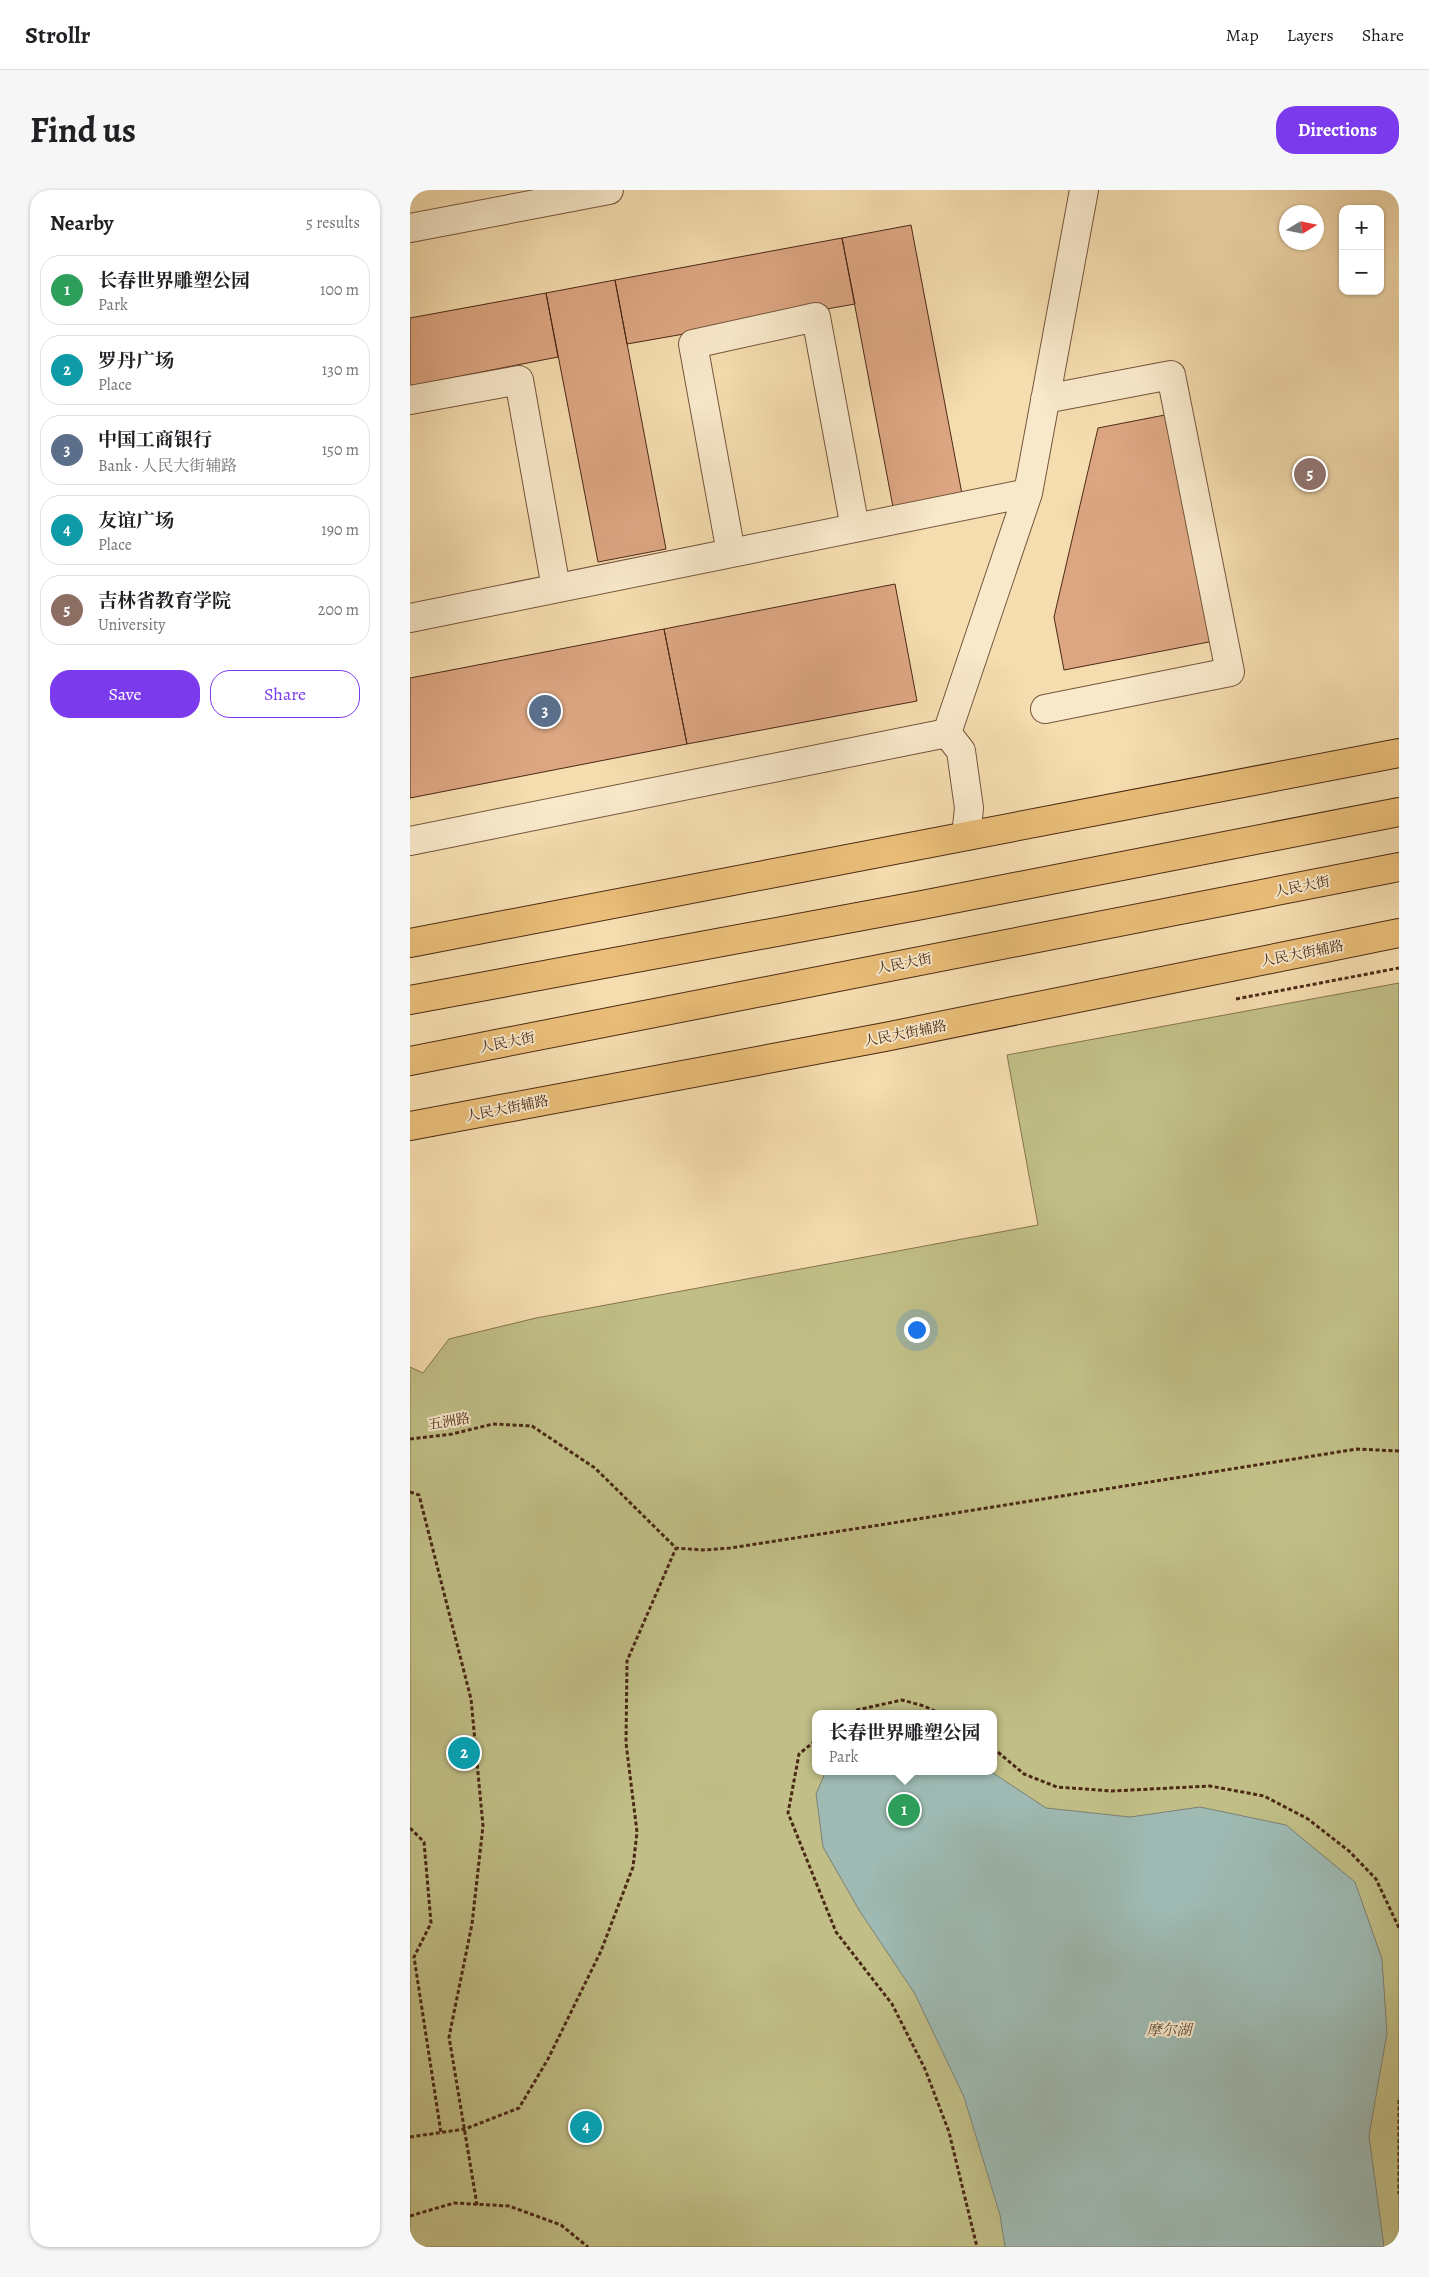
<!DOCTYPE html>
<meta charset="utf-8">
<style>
:root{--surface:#fff;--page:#f6f6f6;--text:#202124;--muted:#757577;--line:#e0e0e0;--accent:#7c3aed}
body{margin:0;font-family:Alegreya,"Noto Serif SC",serif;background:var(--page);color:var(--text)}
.controls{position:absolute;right:15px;top:15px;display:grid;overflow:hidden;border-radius:10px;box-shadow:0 1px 4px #0004}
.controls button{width:45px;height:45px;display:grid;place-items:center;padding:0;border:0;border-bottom:1px solid var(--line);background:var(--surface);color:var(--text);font:25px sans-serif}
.compass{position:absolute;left:869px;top:15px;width:45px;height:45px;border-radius:50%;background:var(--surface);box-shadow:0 1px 4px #0004;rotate:80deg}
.you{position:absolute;left:506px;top:1139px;width:18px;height:18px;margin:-12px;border:4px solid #fff;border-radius:50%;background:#1a73e8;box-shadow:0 0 0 8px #1a73e833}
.badge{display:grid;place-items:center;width:32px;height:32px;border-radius:50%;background:var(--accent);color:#fff;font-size:16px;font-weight:700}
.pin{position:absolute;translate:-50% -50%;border:2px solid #fff;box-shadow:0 1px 5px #0006}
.popup{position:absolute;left:402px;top:1520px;width:185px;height:65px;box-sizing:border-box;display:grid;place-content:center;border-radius:10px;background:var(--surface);filter:drop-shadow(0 1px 4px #0005);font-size:16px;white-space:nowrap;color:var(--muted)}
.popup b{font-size:19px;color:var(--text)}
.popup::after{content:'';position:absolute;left:50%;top:100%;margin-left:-10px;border:10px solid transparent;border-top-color:var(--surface)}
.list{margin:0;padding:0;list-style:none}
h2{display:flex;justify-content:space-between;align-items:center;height:65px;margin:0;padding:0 20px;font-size:21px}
h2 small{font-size:16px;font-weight:400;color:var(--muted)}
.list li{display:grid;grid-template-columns:32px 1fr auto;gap:15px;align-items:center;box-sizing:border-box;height:70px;margin:0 10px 10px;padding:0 10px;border:1px solid var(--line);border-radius:20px}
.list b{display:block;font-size:19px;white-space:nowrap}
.list p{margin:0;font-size:16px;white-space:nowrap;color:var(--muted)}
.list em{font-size:16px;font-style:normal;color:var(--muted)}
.actions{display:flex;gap:10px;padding:15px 20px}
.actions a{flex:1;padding:11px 0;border:1px solid var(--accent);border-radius:20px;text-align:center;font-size:18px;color:var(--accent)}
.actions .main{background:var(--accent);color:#fff}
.map{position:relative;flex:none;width:989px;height:2057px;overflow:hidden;border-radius:20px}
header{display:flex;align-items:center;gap:30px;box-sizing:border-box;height:70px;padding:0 25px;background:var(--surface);border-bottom:1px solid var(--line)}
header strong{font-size:24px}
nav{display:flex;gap:28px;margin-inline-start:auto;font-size:18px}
.intro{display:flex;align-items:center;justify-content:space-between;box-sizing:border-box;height:120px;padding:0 30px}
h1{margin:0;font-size:35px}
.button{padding:12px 22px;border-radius:20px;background:var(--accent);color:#fff;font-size:18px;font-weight:700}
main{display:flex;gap:30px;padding:0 30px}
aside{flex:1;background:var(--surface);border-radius:20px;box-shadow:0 1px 4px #0004}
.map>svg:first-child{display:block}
.green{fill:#c1bf87;stroke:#86744e;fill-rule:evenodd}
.water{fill:#9ebab3;stroke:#7d8074}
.building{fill:#dca682;stroke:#4b2915}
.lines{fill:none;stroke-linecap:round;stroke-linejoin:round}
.minor-casing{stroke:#76563c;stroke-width:30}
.major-casing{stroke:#4b2915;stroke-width:30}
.path{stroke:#4b2915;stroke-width:3;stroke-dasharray:4 2.5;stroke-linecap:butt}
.minor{stroke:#f8e9cb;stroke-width:28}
.major{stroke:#eabe78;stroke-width:28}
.labels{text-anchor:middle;stroke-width:4;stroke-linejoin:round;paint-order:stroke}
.street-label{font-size:14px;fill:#4b2915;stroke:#f8e9cb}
.water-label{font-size:15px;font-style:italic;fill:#604d3c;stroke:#f8e9cb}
</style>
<header>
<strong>Strollr</strong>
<nav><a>Map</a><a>Layers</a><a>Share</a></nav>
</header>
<div class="intro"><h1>Find us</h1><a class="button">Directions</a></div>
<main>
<aside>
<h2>Nearby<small>5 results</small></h2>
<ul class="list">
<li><span class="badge" style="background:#2e9e5b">1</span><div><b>长春世界雕塑公园</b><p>Park</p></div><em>100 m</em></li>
<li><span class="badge" style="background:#0f9aa8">2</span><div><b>罗丹广场</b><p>Place</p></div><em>130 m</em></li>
<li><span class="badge" style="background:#5c6f8a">3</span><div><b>中国工商银行</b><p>Bank · 人民大街辅路</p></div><em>150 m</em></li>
<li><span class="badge" style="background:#0f9aa8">4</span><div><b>友谊广场</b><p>Place</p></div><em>190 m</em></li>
<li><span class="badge" style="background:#8d6e63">5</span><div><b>吉林省教育学院</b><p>University</p></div><em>200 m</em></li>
</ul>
<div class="actions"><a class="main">Save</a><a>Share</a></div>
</aside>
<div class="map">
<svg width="989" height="2057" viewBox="0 0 989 2057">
<rect width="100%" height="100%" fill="#f5ddaf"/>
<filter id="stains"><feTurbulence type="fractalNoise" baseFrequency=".004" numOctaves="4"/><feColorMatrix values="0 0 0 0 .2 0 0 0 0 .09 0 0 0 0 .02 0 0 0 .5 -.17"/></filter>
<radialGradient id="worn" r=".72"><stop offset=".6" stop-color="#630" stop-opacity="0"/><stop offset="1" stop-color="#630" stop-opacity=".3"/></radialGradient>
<path class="green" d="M989,793V2057H0V1177L13,1183L39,1149L126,1128L628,1035L597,865ZM405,1524H583V1581H405Z"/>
<path class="water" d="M416,1581H580L636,1618L720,1627L790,1617L876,1635L945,1692L972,1769L977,1843L959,1946L974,2057H595L590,2025L554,1907L505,1804L449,1720L413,1657L406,1604Z"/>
<path class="building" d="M501,35L552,304L483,317L432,48Z
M432,48L445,114L217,154L205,90Z
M205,90L256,359L188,372L136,103Z
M136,103L148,167L0,196V128Z
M760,224L804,451L654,480L644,427L688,238Z
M485,394L507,511L277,554L254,439Z
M254,439L277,554L0,608V488Z"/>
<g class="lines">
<defs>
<path id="minor" d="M0,38L199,0
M0,210L109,190L146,398
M618,303L674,0
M321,363L283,154L406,127L445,338
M0,428L618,303L537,543
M635,519L820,482L761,185L635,209
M0,651L537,543L551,561L559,618L556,646"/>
<path id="major" d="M0,753L989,563
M0,810L512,715L989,622
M0,871L989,677
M0,936L475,847L989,743"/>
</defs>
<use href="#minor" class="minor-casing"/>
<use href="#major" class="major-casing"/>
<path class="path" d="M826,809L989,778
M0,1249L42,1244L83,1234L122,1236L185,1278L266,1358L293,1360L320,1358L476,1334L947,1259L989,1261
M0,1302L9,1305L61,1509L73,1636L62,1734L39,1847L67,2015
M441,1524L447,1520L492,1510L514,1516L531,1524
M405,1551L389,1564L378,1623L426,1742L482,1814L515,1879L539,1942L567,2057
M583,1558L614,1584L647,1597L702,1601L800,1596L854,1606L898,1629L939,1661L966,1689L989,1738
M0,1638L14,1652L21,1733L4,1767L31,1943
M989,1910V2004
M0,1947L55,1939L109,1918L138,1869L191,1761L223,1677L227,1642L216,1553L217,1471L266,1358
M0,2026L44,2013L99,2016L151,2035L178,2057"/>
<use href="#minor" class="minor"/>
<use href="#major" class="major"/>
</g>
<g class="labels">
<g class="street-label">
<text transform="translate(892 696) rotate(-11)" y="5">人民大街</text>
<text transform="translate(892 763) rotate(-11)" y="5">人民大街辅路</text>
<text transform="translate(494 773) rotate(-11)" y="5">人民大街</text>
<text transform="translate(495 843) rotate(-11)" y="5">人民大街辅路</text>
<text transform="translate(97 852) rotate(-11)" y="5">人民大街</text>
<text transform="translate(97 918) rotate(-11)" y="5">人民大街辅路</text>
<text transform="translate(39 1231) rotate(-10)" y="5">五洲路</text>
</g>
<g class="water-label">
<text x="759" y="1845">摩尔湖</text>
</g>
</g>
<rect width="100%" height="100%" filter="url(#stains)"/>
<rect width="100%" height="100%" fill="url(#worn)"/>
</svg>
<div class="controls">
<button>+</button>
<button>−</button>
</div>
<svg class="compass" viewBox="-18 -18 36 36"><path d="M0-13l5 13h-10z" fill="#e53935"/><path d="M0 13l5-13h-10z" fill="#757577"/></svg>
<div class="you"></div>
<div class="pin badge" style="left:494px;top:1620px;background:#2e9e5b">1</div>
<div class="popup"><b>长春世界雕塑公园</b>Park</div>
<div class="pin badge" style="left:54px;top:1563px;background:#0f9aa8">2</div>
<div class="pin badge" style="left:135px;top:521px;background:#5c6f8a">3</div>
<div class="pin badge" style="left:176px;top:1937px;background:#0f9aa8">4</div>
<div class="pin badge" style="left:900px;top:284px;background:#8d6e63">5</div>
</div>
</main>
